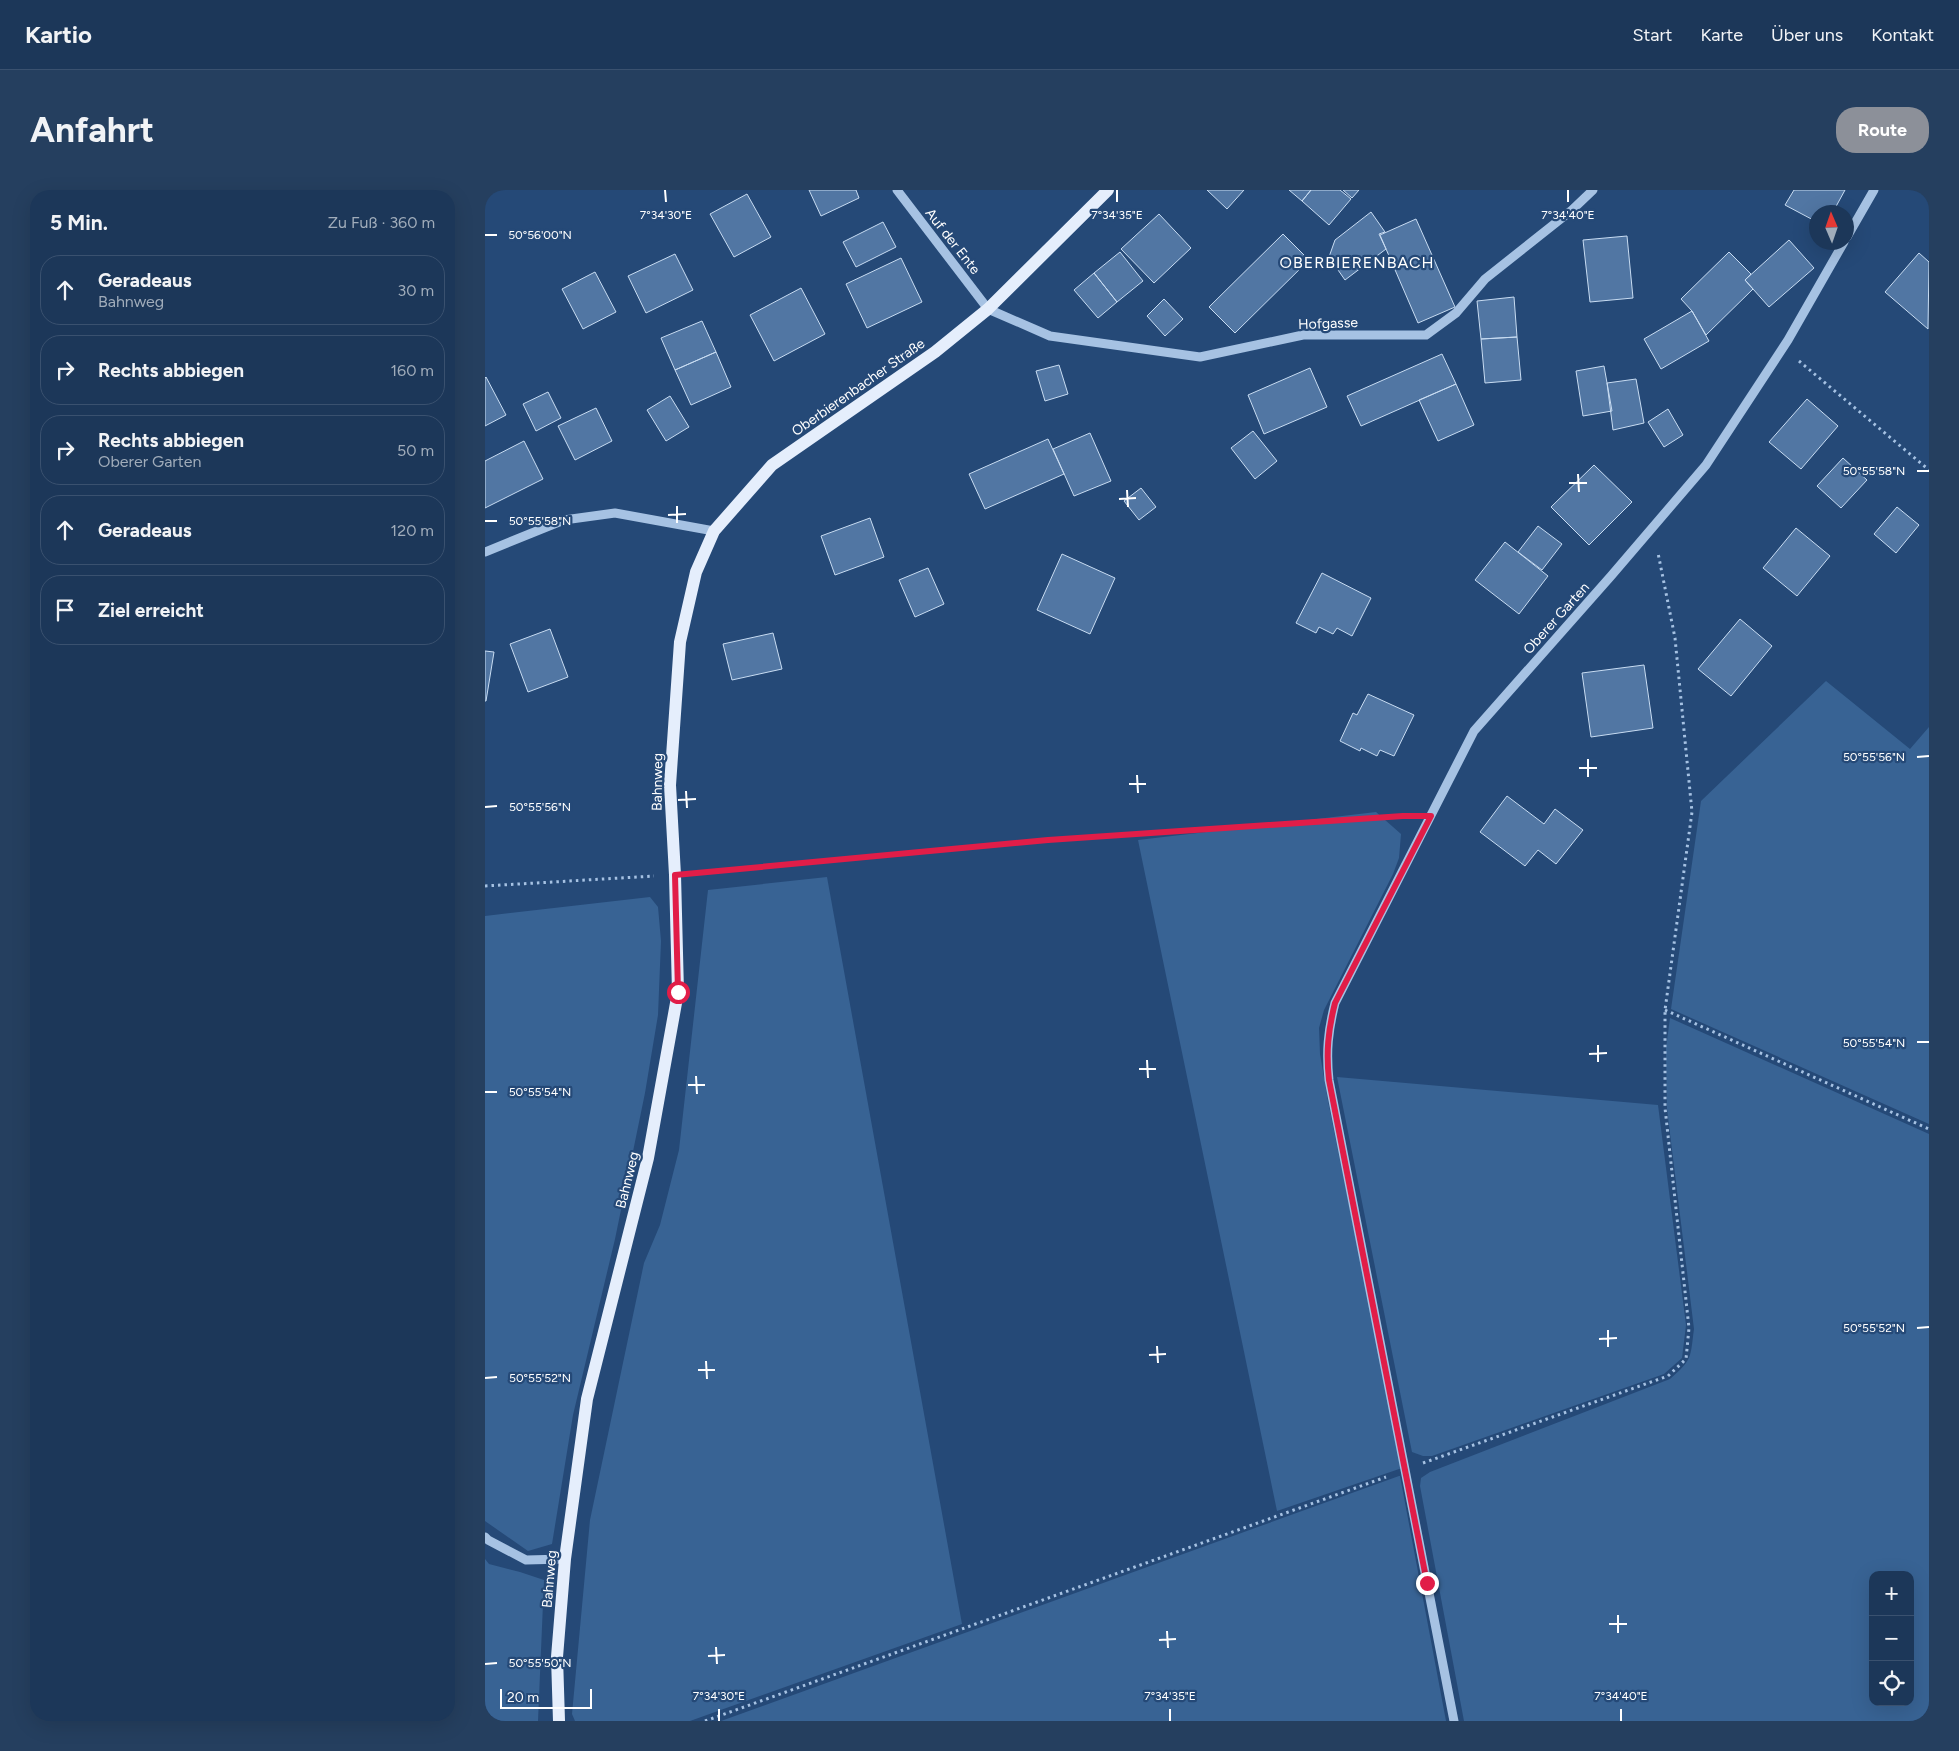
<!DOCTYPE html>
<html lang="de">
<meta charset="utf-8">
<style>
:root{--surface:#1c3759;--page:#253f5f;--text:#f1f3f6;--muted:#a0acba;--line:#3a516f;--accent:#8c9099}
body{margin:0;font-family:Figtree,sans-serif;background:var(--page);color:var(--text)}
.controls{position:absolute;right:15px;bottom:15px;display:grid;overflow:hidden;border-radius:10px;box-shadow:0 5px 20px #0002}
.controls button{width:45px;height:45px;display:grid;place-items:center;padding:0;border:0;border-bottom:1px solid var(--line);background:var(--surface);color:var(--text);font:25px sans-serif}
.compass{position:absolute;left:1324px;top:15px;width:45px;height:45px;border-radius:50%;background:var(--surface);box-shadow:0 5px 20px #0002;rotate:358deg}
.scale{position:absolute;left:15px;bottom:12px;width:92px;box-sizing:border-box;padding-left:5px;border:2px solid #fff;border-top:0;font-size:14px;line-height:18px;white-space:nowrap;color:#fff;-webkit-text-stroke:4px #254977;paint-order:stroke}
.stop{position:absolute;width:15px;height:15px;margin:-11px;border:4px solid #e11d48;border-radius:50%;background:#fff}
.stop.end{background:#e11d48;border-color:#fff;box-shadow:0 1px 5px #0008}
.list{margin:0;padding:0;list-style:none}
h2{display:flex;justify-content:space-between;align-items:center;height:65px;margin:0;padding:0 20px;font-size:21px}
h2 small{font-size:16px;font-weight:400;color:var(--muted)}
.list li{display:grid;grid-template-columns:32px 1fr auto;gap:15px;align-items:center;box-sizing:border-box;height:70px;margin:0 10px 10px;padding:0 10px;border:1px solid var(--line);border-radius:20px}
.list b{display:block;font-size:19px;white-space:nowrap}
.list p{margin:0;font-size:16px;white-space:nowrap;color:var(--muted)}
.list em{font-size:16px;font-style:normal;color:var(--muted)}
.icon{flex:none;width:28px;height:28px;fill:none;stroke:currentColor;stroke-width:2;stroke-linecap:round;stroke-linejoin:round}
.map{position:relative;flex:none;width:1444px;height:1531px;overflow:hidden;border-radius:20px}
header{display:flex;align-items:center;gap:30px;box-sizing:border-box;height:70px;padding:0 25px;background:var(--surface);border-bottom:1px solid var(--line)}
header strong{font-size:24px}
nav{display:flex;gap:28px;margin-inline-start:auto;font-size:18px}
.intro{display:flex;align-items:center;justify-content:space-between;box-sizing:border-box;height:120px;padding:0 30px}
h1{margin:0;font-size:35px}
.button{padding:12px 22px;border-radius:20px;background:var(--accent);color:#fff;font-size:18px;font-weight:700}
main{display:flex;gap:30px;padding:0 30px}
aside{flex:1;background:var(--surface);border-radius:20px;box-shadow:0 5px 20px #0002}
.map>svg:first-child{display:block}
.green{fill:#386394;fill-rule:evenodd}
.building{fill:#5176a3;stroke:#c8dcf2}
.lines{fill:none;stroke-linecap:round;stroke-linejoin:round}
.path{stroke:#a6c2e3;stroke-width:3;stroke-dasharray:2.5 4;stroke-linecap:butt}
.minor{stroke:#a6c2e3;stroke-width:9}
.major{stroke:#e5eefc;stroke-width:12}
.route{stroke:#e11d48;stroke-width:6}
.ticks{fill:none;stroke:#fff;stroke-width:2}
.labels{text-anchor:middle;stroke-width:4.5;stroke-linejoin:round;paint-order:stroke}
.street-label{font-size:14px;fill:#fff;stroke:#254977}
.quarter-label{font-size:16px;letter-spacing:1px;fill:#fff;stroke:#254977}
.ticks-label{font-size:12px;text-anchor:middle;fill:#fff;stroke:#254977;stroke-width:4.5;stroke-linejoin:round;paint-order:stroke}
</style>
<header>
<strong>Kartio</strong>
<nav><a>Start</a><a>Karte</a><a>Über uns</a><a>Kontakt</a></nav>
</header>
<div class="intro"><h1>Anfahrt</h1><a class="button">Route</a></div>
<main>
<aside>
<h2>5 Min.<small>Zu Fuß · 360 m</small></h2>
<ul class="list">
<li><svg class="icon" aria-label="ahead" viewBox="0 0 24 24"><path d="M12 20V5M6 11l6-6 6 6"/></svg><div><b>Geradeaus</b><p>Bahnweg</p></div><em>30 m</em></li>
<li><svg class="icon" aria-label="right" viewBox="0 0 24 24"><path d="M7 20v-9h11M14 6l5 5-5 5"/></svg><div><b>Rechts abbiegen</b></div><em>160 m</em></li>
<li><svg class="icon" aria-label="right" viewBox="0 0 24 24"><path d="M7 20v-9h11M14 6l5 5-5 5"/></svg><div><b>Rechts abbiegen</b><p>Oberer Garten</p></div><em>50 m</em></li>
<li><svg class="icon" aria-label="ahead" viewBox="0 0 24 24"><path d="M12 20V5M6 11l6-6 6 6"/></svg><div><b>Geradeaus</b></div><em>120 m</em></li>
<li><svg class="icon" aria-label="arrive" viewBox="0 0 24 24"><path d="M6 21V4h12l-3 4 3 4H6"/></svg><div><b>Ziel erreicht</b></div></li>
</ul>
</aside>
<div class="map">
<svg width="1444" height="1531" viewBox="0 0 1444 1531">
<rect width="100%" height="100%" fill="#254977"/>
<path class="green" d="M1341,491L1425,559L1444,537V934L1186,819L1216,611Z
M891,622L916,644L914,668L908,684L839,820L834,838L835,864L843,911L917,1278L792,1321L653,650Z
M342,687L477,1434L205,1531H90L87,1524L105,1330L159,1073L175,1035L194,960L223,700Z
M165,707L173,717L176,751L173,825L160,903L130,1049L88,1225L67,1354L43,1361L0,1331V726Z
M1185,828L1444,944V1531H979L935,1296L936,1288L945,1282L1185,1189C1208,1169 1205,1168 1209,1139L1182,919L1181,858ZM1388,1385H1425V1512H1388Z
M852,887L1173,915L1201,1135L1197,1168L1179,1184L947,1266H938L927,1262Z
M915,1286L961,1531H236L914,1286Z
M0,1369L4,1374L35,1382L59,1390L53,1531H0Z"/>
<path class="building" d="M324,0H371L374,8L336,26Z
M722,0H759L742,19Z
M804,0H826L817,11Z
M826,0H855L866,9L844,35L817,11Z
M858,0H874L867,8Z
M1309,0H1360L1348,22H1332V32L1300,15Z
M262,4L286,47L249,67L225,24Z
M886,22L900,42L894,44L901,59L860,90L844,67L850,50Z
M674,24L706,58L669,93L636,59Z
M931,29L970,117L933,133L895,45Z
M398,32L411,57L371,77L358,52Z
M798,44L824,70L750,143L724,117Z
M1142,46L1148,108L1105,112L1098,50Z
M1304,50L1329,78L1284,117L1260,90Z
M635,62L658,91L632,112L609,83Z
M1244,62L1266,84L1260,90L1268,99L1221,145L1207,121L1196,109Z
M1434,63L1444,72L1443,139L1400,102Z
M190,64L208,100L161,123L143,86Z
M416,68L437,112L382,138L361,94Z
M110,82L131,122L98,139L77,99Z
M609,83L632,112L613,128L589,100Z
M316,98L340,144L289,171L265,125Z
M1029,107L1032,147L996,149L992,111Z
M679,109L698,129L680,146L662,126Z
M1207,121L1224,151L1176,179L1159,149Z
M217,131L231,162L190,180L176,148Z
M1032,147L1036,190L1000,193L996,149Z
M231,162L246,197L206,215L190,180Z
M957,164L971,194L876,236L862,206Z
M574,175L583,204L560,211L551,181Z
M1119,176L1127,221L1098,226L1091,181Z
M825,178L842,217L779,244L763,205Z
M1,187L21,225L0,236V188Z
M1151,189L1159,233L1128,240L1122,193Z
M971,194L989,235L953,251L934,210Z
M63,202L76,228L51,241L38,214Z
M185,206L204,237L181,251L162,220Z
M1322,209L1353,236L1316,279L1284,252Z
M111,218L127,251L90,270L73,236Z
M1183,219L1198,245L1179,257L1163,232Z
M768,241L792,271L770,289L746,258Z
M605,243L626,291L589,306L568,259Z
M563,249L579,284L500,319L484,284Z
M39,251L58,289L0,318V271Z
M1358,268L1382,290L1356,318L1332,296Z
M1109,275L1147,312L1104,355L1066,317Z
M656,298L671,317L654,330L639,311Z
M1412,317L1434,335L1411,363L1389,344Z
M385,328L399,367L350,385L336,346Z
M1053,336L1077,354L1057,380L1033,362Z
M1311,338L1345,366L1312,406L1278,378Z
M1020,352L1063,386L1034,424L990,390Z
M577,364L630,388L605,444L552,420Z
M443,378L459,414L430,427L414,390Z
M837,383L886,408L867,446L852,438L848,444L834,437L831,443L811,433Z
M1255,429L1287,456L1246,506L1213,479Z
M65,439L83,487L43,502L25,454Z
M288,443L297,479L247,490L238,454Z
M0,461L9,462L1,511H0Z
M1159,475L1168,538L1106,547L1097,483Z
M883,504L929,525L909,566L895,560L892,566L876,558L875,561L855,551L868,523L872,525Z
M1022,606L1059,634L1070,619L1098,640L1071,674L1053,660L1040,676L995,642Z"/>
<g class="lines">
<path class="path" d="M1314,171L1444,280
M213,683L563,650L924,626
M0,696L169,686
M1180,820L1444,939
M938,1273L1183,1186L1201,1169L1204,1138L1180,918V820L1207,622L1190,448L1173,363
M220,1531L901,1287"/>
<path class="minor" d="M412,0L503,119L565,146L715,167L818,145H941L971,123L1000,89L1087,20L1108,0
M1362,47L1389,0
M0,362L79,330L130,323L229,341
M0,1347L3,1350L41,1370L80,1369
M969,1531L844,890C841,862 843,841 850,813L989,541L1126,386L1221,275L1303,150L1359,52"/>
<path class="major" d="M74,1531L72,1467L80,1369L102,1209L163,968L193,802L190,685L185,595L195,452L211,382L229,341L287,275L450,162L503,119L623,0"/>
</g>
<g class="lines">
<path class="route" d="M193,802L190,685L563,650L918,626H946L850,813C843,841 841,862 844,890L942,1393"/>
</g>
<path class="ticks" d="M180,0L181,12M632,0V12M1083,0V12M0,45H12M1432,281H1444M1093,284L1094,302M1084,293H1102M642,300L643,317M634,309L651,308M192,316V333M183,325L201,324M0,331H12M1432,567L1444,566M1103,569V587M1094,578H1112M652,585L653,603M644,594H661M201,601L202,618M193,610L211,609M0,617L12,616M1432,852H1444M1113,855V872M1104,864L1122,863M662,870L663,888M654,879H671M211,886L212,904M203,895H220M0,902H12M1432,1138L1444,1137M1123,1140V1157M1114,1149L1132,1148M672,1156L673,1173M664,1165L681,1164M221,1171L222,1189M213,1180H230M0,1188L12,1187M1133,1425V1443M1124,1434H1142M682,1441L683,1458M674,1450L691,1449M231,1457L232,1474M223,1466L240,1465M0,1474L12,1473M234,1519V1531M685,1519V1531M1136,1519V1531"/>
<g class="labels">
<g class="street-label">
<text transform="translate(468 51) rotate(52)" y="5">Auf der Ente</text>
<text transform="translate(843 133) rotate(-2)" y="5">Hofgasse</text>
<text transform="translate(373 197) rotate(-35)" y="5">Oberbierenbacher Straße</text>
<text transform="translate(1071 428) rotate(-48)" y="5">Oberer Garten</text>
<text transform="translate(172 592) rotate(-89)" y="5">Bahnweg</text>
<text transform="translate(142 990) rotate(-76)" y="5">Bahnweg</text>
<text transform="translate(64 1389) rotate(-85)" y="5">Bahnweg</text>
</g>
<g class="quarter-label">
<text x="872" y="78">OBERBIERENBACH</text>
</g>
</g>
<g class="ticks-label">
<text x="181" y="29">7°34'30"E</text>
<text x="632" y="29">7°34'35"E</text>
<text x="1083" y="29">7°34'40"E</text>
<text x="55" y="49">50°56'00"N</text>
<text x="1389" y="285">50°55'58"N</text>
<text x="55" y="335">50°55'58"N</text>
<text x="1389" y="571">50°55'56"N</text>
<text x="55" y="621">50°55'56"N</text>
<text x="1389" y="857">50°55'54"N</text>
<text x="55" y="906">50°55'54"N</text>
<text x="1389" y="1142">50°55'52"N</text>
<text x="55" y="1192">50°55'52"N</text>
<text x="55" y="1477">50°55'50"N</text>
<text x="234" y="1510">7°34'30"E</text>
<text x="685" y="1510">7°34'35"E</text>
<text x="1136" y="1510">7°34'40"E</text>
</g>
</svg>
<div class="controls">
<button>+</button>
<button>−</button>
<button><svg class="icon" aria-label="locate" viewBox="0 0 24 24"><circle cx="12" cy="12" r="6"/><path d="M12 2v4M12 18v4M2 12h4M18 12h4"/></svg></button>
</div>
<svg class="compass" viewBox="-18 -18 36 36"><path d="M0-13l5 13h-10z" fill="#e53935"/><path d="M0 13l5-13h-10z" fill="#a0acba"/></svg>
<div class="scale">20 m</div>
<div class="stop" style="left:193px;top:802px"></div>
<div class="stop end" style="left:942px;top:1393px"></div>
</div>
</main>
